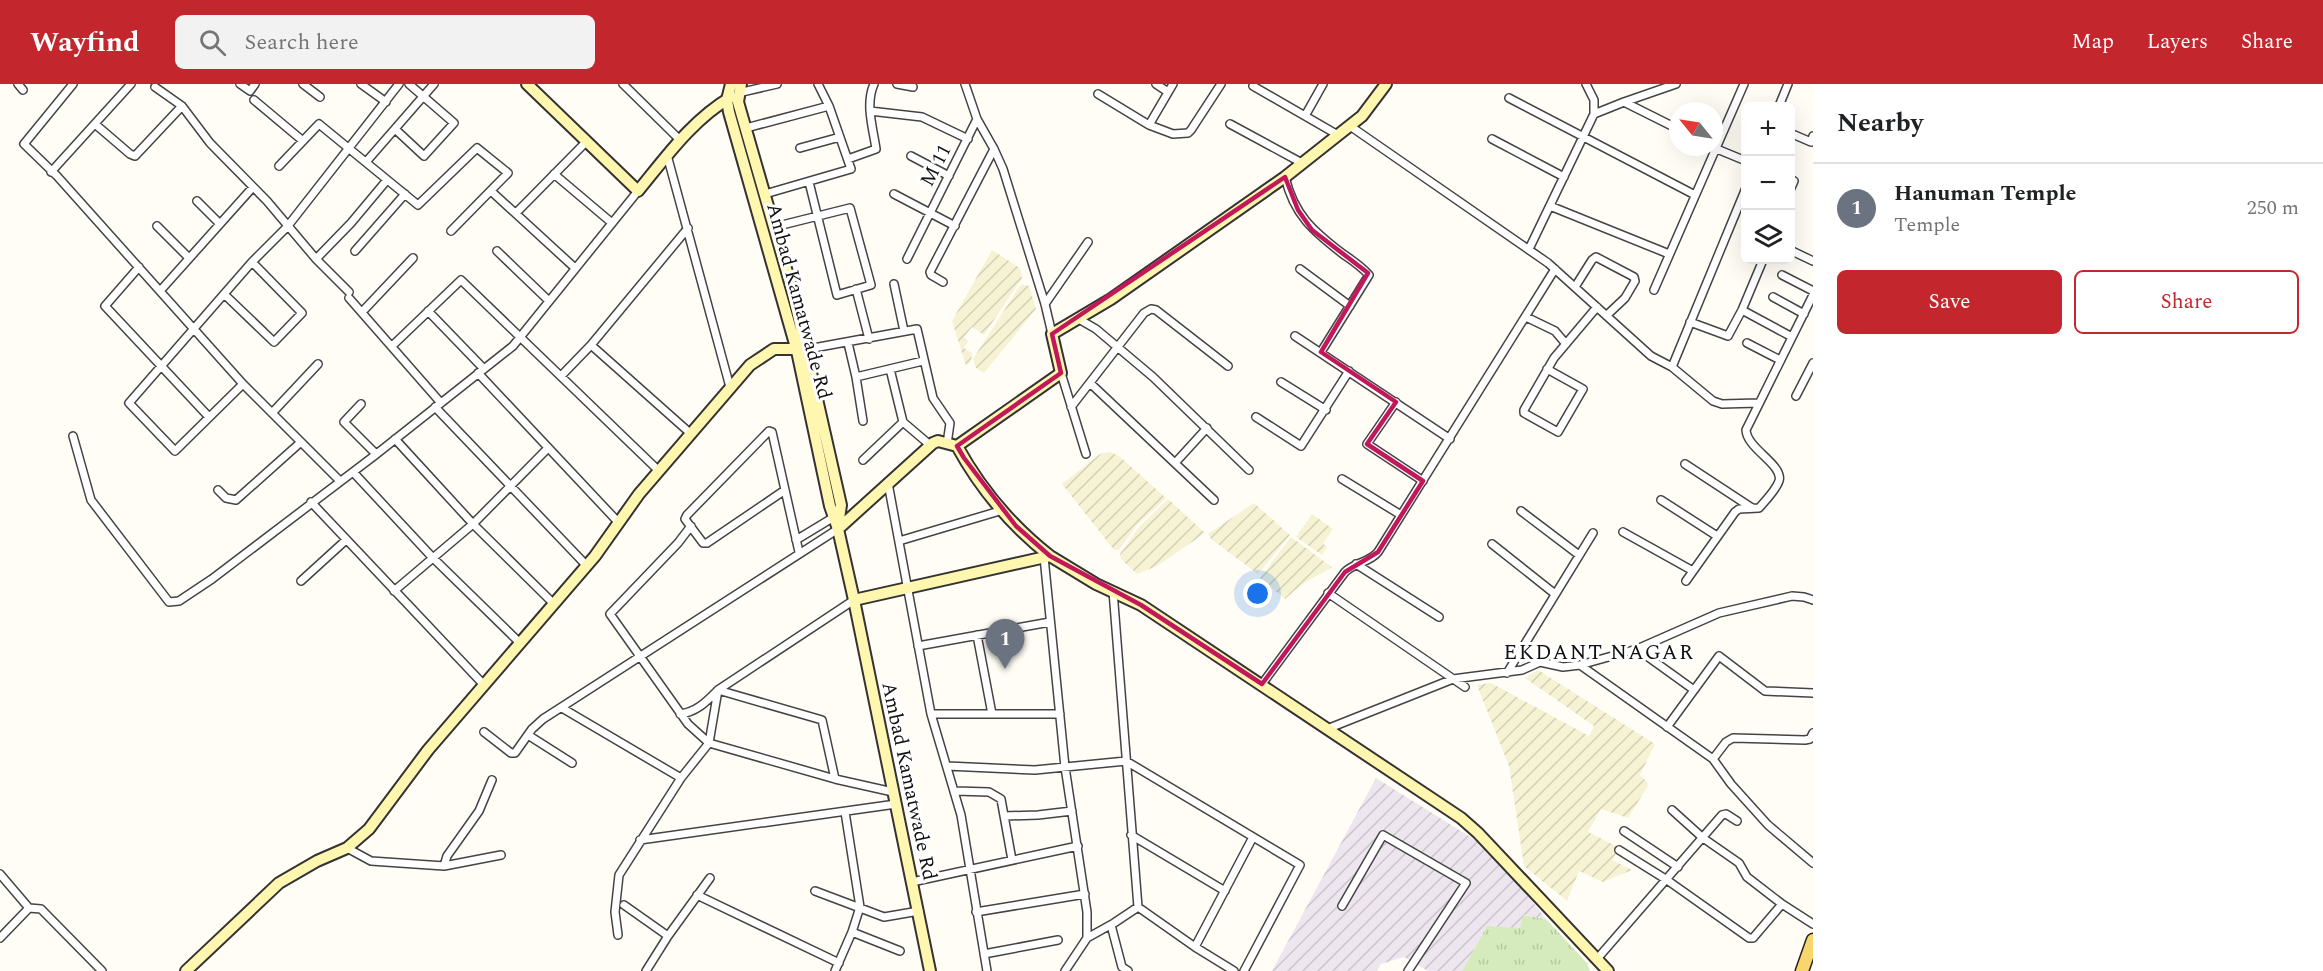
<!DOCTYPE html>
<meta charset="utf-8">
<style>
:root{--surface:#fff;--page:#f2f2f2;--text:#202124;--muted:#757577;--line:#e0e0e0;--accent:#c4262e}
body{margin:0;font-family:Spectral,serif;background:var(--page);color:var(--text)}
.controls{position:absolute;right:18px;top:18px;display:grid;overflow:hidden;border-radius:9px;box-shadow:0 6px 24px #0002}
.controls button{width:54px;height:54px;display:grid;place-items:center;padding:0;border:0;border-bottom:2px solid var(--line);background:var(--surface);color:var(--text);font:30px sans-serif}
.compass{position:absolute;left:1669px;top:18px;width:54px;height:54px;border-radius:50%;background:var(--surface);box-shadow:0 6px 24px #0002;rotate:300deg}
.you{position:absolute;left:1258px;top:510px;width:21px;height:21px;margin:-15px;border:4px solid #fff;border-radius:50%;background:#1a73e8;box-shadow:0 0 0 9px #1a73e833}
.badge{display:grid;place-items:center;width:39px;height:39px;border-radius:50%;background:var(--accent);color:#fff;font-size:20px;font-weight:700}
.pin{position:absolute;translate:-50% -50px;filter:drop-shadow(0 2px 3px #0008)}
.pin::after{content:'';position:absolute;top:32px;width:21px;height:18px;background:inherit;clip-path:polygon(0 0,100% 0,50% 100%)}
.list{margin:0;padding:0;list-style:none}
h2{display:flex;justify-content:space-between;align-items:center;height:78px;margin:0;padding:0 24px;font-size:26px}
h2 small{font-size:20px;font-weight:400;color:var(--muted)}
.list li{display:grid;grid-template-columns:39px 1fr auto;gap:18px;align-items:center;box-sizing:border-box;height:90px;padding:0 24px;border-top:2px solid var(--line)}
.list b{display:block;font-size:22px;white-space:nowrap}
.list p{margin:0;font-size:20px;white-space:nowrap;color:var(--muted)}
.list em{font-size:20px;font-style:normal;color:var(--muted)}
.actions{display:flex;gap:12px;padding:18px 24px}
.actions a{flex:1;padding:14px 0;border:2px solid var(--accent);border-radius:9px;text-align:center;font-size:21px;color:var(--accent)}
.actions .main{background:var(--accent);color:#fff}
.icon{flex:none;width:33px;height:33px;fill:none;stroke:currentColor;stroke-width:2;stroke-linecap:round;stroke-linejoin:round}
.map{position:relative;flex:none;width:1813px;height:887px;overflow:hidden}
header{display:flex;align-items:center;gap:36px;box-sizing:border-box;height:84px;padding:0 30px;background:var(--accent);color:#fff}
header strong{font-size:28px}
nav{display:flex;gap:33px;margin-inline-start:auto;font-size:21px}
.search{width:420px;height:54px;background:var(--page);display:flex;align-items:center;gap:15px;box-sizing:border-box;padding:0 21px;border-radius:9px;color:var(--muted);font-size:22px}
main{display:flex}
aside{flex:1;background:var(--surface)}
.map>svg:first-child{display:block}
.industrial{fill:url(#industrial-furrows)}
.farmland{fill:url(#farmland-furrows)}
.grass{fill:url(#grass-tufts)}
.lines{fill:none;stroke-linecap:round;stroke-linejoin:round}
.street-casing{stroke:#444;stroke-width:10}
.secondary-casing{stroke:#333;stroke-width:14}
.primary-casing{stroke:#222;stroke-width:15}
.street{stroke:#fff;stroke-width:7}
.secondary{stroke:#fff6b0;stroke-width:10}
.primary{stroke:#f9d66b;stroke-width:12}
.marked{fill:none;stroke:#c2185b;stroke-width:4.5;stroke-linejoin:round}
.labels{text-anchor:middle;stroke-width:6;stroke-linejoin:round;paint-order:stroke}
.street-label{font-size:20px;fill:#111;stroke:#fff}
.neighbourhood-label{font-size:21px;letter-spacing:1.5px;fill:#111;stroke:#fff}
</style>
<header>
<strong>Wayfind</strong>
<div class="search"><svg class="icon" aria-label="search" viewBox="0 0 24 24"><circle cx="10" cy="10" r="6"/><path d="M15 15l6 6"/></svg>Search here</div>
<nav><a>Map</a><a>Layers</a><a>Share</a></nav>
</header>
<main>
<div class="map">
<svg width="1813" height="887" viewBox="0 0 1813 887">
<defs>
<pattern id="industrial-furrows" width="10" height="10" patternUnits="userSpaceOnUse" patternTransform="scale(1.5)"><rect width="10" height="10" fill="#eee6ef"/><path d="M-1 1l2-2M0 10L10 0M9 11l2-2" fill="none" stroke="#cbc4cc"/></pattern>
<pattern id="farmland-furrows" width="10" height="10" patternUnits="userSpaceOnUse" patternTransform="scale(1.5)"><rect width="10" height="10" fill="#f6f3d4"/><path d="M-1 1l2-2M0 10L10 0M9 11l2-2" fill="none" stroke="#d2cfb5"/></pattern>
<pattern id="grass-tufts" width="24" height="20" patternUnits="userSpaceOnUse" patternTransform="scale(1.5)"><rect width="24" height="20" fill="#d5ebbd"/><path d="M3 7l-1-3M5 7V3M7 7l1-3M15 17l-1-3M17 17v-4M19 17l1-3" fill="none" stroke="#b6c8a1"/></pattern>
</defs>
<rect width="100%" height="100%" fill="#fffdf5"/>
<path class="industrial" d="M1376,694L1477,757L1527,811L1546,835L1524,831L1520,845L1487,842L1462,887H1428L1404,873L1381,880L1377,887H1272Z"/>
<path class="farmland" d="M992,166L1020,184L1022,194L984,251L972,243L964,253L968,257L964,264L972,269L971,277L966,282L952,237Z
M1021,200L1029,202L1036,225L984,289L976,284L973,275Z
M1110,368L1119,372L1166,414L1137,441L1119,466H1114L1062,400L1100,370Z
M1168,415L1205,449L1157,482L1137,490L1121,475L1120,470L1139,443Z
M1254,419L1290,451L1258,490L1211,455L1208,450Z
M1312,430L1333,445L1323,460L1327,463L1322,471L1296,453Z
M1291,453L1332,483L1301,501L1285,515L1260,494Z
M1538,586L1655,660L1640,691L1649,700L1628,734L1601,725L1588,748L1620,764L1612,776L1632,786L1603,798L1579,787L1567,817L1524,782L1509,682L1477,601L1491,599L1589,652L1594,642L1525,594Z"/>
<path class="grass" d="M1523,831L1546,835L1587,879L1590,887H1462L1487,842L1520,844Z"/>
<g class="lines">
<defs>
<path id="street" d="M18,0L23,6
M73,0L24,60L57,92L243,300L340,397
M240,0L250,7L255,0
M303,0L320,13
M361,0L386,18
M623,0L680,56
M818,0L829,22
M897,0L913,3
M1156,0L1168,8
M1173,0L1149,41L1173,50L1188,49L1191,46L1221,0
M1586,0L1594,16V30
M1676,0L1624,18L1678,45
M1253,2L1338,51
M155,3L182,22L210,59L267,117L316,175L349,208
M738,9L777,0
M1098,10L1149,41
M1509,14L1695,111
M254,16L303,57
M1779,22L1788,0
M870,27L922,33L968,55
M1305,32L1323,0
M977,35L994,65L1003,85L1045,220L1052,250
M95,40L130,70L135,72L182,22
M1230,40L1302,79
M1350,42L1548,179L1651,272L1672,283L1713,317L1722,320L1758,319
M746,44L829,22L851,85L765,110
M395,45L424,72L454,39L409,0
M1790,49L1811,58L1813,52
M1492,55L1564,93
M1712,63L1746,77
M800,64L840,53
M667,71L730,303
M911,72L949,92
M848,75L876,65C873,44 865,20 874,0
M366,78L434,0
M279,82L319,40L418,121L477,64L508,89L451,147
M51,88L131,0
M554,90L612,139
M1285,93C1294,131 1313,147 1343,170C1352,176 1362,183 1369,191L1321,268
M1790,95L1794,97L1790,106
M491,107L575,184
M894,110L955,142
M197,117L220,140
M1550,122L1669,170
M516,129L585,59
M157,142L189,174
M774,143L850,124L871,201L837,211L809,98
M1529,165L1594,30L1624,18
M355,167L405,110
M497,167L549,217
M1792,167L1813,177
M316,175L351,139L387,96
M907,175L977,35L965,0
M139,183L105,222L209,333
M1300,185L1350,222
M1782,191L1813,207
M943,198L931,191L930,188L994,65
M894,200L904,247
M1575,203L1592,176L1596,173L1634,193L1635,197L1625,214L1607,231
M856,205L869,255
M1654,206L1744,0
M160,207L253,103
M224,210L274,258L302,229L252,178
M1773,213L1804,230
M349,214L441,319
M1045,220L1088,158
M1742,226L1792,253
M428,227L484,285
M362,228L413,174
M1526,233L1555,247L1566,260
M1077,234L1096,245L1153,293L1249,386
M1690,238L1728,252L1742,226L1763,176
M1295,252L1450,355
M848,259L856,293
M1747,259L1780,276
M591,261L690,349
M392,262L461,196L659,387
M808,265L917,245L933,314L950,339L947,360
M1672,283L1746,104
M1547,285L1583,305L1558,348L1524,329V326L1554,274L1597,223
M478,289L619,439
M1061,289L1086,370
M561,292L591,261L688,144
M1281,298L1326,326
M1090,299L1214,416
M243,300L175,367L129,319L252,178L287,143L399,0
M1796,312L1813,279
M1396,318L1367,360L1423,397
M361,320L344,338L376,370
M435,323L587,482
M1071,323L1144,229L1151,225L1156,226L1228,282
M272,329L318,280
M1256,333L1301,362L1349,287
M863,337L856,293L923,277
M903,338L930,361
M73,352L91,416L169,518L179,517L212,495L374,372L513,262L638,107
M395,355L473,440L554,520
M863,376L903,338L890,285
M1175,379L1207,344
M1685,380L1752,424
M353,388L432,473L520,559
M1342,395L1401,431
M888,399L931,630L961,731L987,887
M218,406L226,414L236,416L301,358
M785,406L707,459H703L685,435L687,431L769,347L772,348L799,468
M1661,416L1717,452
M311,418L484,601
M1521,427L1579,471
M691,442L678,459L610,530L688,640L709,659L718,606
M1623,448L1693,487
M796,456L834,433
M899,457L1003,426
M1492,460L1555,510
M1044,473L1065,683L1087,828V854L1065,887
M1356,480L1439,533
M301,497L346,456
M1686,497L1735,428L1739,425L1759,424C1765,417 1776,406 1779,397C1784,381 1747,365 1746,346L1813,211
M394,507L473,440L548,364
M1113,507L1138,823L1195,863L1234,887
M1328,509L1465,603
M977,551L992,630
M918,562L1050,538
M1637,565L1694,606
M1580,581L1713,675L1731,700L1768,741L1813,779
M1507,589L1593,449
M1262,600L1345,488C1355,478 1369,479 1378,468L1555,185
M718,606L822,636L835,695
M562,624L681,694
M680,630C697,628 707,617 718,606L854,516
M931,630H1060
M1667,643L1719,572L1765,607L1813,609
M1327,645L1453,595L1522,586L1540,578L1563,583L1580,581L1637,565L1719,529L1792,512L1804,513L1813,516
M484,648L511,669H515L532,645L543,635L838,445
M528,651L572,679
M1713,675L1726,658L1733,654L1805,656L1810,655L1813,649
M947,682L1035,686L1126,677L1300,781L1244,887
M955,707L989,708L1001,715L1012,776
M1004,732L1038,731L1072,727
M1624,747L1678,783
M1131,751L1225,807
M640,756L896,720
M347,764L371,777L444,782L501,771
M1619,766L1667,796L1749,854H1753L1782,820L1747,793L1739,779L1703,754L1672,726
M444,782L447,772L479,727L492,696
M0,790L29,824L0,854
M912,798L1078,762
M815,807L884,833L919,827
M697,811L839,879
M1782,820L1813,840
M624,821L668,852
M1342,822L1383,751L1466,799L1408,887
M29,824L41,825L102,887
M976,828L1085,810
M1111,841L1122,883L1128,887
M852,848L900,867
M618,851L615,828L619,791L681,694L709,659L835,695L893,708
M1087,854L1114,839L1138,823
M1195,863L1253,753
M984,870L1058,856
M1597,875L1722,731L1726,730L1737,737
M646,887L668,852L710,794
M835,887L852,848L860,823L845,728"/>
<path id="secondary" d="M527,0L638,107C666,73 692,36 731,13
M731,0L727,16L729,28L797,267L830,422L838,445L854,516L930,887
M741,0L738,18L793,209L841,421L838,441
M957,362C980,404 1013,443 1050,472
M838,445L933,359L938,357L957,362L1061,289L1052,250L1111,215L1285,93L1362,32L1386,0
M854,516L1050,472L1096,500L1141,521L1461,734L1478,749L1608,887
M186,887L279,799L317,777L347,764L369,745L428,666L595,472L639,410L750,281L774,265H808"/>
<path id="primary" d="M1802,887L1813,856"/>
</defs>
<use href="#street" class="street-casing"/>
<use href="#secondary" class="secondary-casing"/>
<use href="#primary" class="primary-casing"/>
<use href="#street" class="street"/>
<use href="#secondary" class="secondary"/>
<use href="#primary" class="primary"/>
</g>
<path class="marked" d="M1285,93L1298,126L1312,146L1368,189L1321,268L1396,318L1367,360L1423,397L1378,468L1345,488L1262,600L1141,521L1050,472L1016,442L964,374L957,362L1061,289L1052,250Z"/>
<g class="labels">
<g class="street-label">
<text transform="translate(935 81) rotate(-63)" y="7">M 11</text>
<text transform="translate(800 217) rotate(75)" y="7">Ambad Kamatwade Rd</text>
<text transform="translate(910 697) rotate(78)" y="7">Ambad Kamatwade Rd</text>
</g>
<g class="neighbourhood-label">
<text x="1599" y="575">EKDANT NAGAR</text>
</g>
</g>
</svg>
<div class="controls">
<button>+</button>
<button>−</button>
<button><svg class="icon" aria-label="layers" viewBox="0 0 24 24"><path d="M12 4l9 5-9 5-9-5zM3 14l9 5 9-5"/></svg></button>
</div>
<svg class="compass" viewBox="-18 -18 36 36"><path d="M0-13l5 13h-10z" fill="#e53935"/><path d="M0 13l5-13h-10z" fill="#757577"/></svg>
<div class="you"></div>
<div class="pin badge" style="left:1005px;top:585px;background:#6b7280">1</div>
</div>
<aside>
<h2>Nearby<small></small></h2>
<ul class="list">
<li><span class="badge" style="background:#6b7280">1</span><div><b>Hanuman Temple</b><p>Temple</p></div><em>250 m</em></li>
</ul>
<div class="actions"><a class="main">Save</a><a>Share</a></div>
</aside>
</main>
